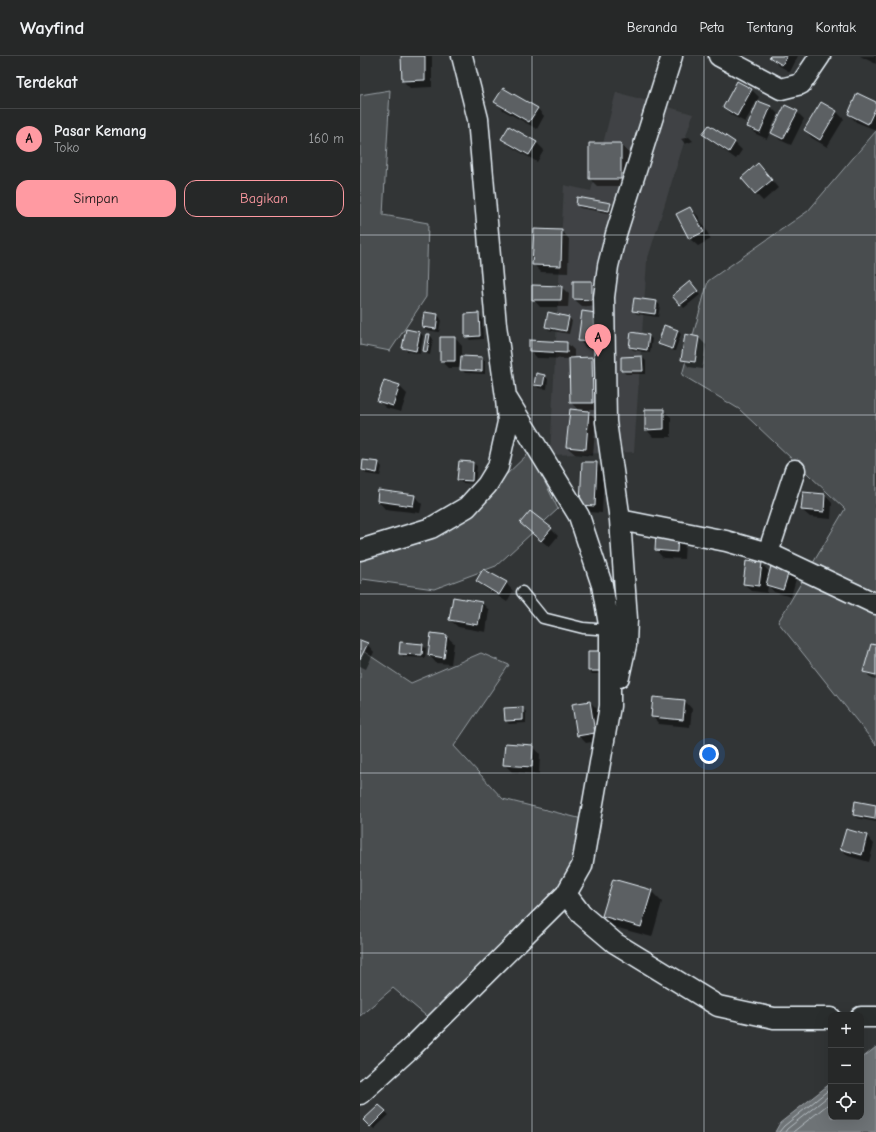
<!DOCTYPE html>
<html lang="id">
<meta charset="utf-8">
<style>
:root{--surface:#262828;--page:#2e3030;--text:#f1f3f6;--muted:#a4a6a8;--line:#424445;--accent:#ff9aa2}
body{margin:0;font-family:"Comic Neue",sans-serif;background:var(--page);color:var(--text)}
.controls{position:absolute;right:12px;bottom:12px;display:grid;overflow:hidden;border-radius:8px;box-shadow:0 4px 16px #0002}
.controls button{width:36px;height:36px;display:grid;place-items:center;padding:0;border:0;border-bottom:1px solid var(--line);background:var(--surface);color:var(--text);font:20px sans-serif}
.you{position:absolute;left:349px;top:698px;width:14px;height:14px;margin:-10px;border:3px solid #fff;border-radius:50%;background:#1a73e8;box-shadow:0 0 0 6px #1a73e833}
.badge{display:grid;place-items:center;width:26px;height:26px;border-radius:50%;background:var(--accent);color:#111;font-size:13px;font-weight:700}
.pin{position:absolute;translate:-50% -33px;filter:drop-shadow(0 1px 2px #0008)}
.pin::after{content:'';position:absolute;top:21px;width:14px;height:12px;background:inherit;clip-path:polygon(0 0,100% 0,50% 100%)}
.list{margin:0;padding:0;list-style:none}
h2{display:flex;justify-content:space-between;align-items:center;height:52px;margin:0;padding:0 16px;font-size:17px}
h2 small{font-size:13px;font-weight:400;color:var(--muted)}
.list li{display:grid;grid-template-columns:26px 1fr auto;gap:12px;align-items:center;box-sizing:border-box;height:60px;padding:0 16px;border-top:1px solid var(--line)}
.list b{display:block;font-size:15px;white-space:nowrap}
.list p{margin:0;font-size:13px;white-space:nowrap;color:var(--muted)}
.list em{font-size:13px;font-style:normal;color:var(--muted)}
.actions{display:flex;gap:8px;padding:12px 16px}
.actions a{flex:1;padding:9px 0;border:1px solid var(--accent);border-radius:12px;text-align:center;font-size:14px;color:var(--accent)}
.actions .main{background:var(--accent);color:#111}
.icon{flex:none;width:22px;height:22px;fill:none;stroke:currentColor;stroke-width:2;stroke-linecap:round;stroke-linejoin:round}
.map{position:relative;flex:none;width:516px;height:1076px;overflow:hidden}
header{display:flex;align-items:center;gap:24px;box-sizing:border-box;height:56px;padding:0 20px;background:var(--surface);border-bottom:1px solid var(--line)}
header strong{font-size:19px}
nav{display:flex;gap:22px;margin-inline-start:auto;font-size:14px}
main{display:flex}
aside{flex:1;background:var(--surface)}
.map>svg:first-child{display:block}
.built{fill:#3f4244}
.green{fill:#494d4f;stroke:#989fa4}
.water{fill:#6e7376;stroke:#9fa5aa}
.shadow{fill:#0007}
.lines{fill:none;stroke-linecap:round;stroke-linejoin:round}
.shore{stroke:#b7bfc4;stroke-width:1}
.building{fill:#5c6063;stroke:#e8f1f8}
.lane-casing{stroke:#e8f1f8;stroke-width:13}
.street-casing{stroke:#e8f1f8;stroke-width:23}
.lane{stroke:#2a2d2e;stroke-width:10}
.street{stroke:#2a2d2e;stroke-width:20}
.grid{fill:none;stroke:#e8f1f8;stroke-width:1;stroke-opacity:0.55}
</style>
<header>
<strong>Wayfind</strong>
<nav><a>Beranda</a><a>Peta</a><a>Tentang</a><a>Kontak</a></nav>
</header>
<main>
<aside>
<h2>Terdekat<small></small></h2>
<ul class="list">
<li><span class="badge">A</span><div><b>Pasar Kemang</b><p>Toko</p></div><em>160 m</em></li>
</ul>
<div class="actions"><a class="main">Simpan</a><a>Bagikan</a></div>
</aside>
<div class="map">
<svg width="516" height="1076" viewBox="0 0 516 1076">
<rect width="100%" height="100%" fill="#323536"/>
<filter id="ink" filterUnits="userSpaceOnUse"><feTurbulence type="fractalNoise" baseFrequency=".025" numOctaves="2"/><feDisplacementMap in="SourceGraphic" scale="8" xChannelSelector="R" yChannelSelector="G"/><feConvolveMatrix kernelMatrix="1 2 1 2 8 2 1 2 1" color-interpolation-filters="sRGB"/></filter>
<g filter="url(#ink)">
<path class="built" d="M256,36L333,58L287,205L274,396L190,399L204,129L231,135Z"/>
<path class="green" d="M30,34L23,159L68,167L66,241L30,295L0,289V39Z
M516,75V689L418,566L485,453L379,353L322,319L348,225L448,155Z
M170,396L198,453L136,510L74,533L3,523L0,528V487L56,483L121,443Z
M0,593L51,627L121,597L149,609L94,690L143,743L234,766L224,808L78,970L33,932L0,960Z"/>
<path class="water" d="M516,991V1076H415L420,1067L471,1027V1061H501V1003Z"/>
<path class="shadow" d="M42,0H72V31L50,32L42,24Z
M411,0H438L430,16L418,9L410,1Z
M500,0H516V8Z
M378,26L392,34L399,41L385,66L371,59L364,51Z
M136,46L177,52L184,60L177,73L143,54Z
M399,46L411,51L418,58L407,83L396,78L388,71Z
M462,47L477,56L484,63L467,91L452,82L445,74Z
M516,47V74L496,66L489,58Z
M437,56L444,63L431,89L420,84L412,76Z
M349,70L375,87L382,94L376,103L351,85L343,78Z
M150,71L177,87L184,94L177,106L150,90L143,83Z
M329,81L333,85L325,88L322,84L321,83Z
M260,88L268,96V130H237L230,123Z
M405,116L418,132L403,145L395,137Z
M250,148L254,151L253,158L220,152L217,149Z
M330,152L338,160L351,183L338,190L330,183L317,159Z
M202,175L209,183L208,217L181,216L173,208Z
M214,226H232L240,233L239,251L222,250L214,243Z
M333,230L340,239L324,252L313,240Z
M201,231L209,238L208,251H180L173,243Z
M296,246L300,249L298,261L277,258L273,255Z
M65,257L78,259L81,263L79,276L66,274L63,271Z
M119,258L122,262L123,283L110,284L106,280Z
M235,258L239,293L226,292L219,284Z
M209,262L212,265L209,278L189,274L186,270Z
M305,270L318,275L321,278L315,295L302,291L299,287Z
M60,277L63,280L60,298L47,295L43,292Z
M70,279L73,283L70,299L67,298L64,295Z
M289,280L292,283L290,297L273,294L270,291Z
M95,282L102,290V301L122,302L125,305V318L105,317L101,313L102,312H88L81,305Z
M339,282L346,289L342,313L329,311L322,303Z
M207,287L214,294V303L232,302L240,310V354H227L236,363L233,400L215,398L207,391L219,354L211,347L210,303L177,302L170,294Z
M282,301L286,305V318H266L262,315Z
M184,320L188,323L187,333L179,332L175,329Z
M39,330L47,338L41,356L26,352L18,344Z
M303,354L311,361V381H293L286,373Z
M100,406L113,407L117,410L115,428L102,427L98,423Z
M18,407L22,411L20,420L6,418L3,414Z
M223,407H237L244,415L242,457L228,456L221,449Z
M465,439L472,447L471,463L450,461L442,454Z
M54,440L62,448L60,457L25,453L18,445Z
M191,473L198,480L189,491L169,474Z
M297,477L325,486L324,503L303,502L296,494Z
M402,508L410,517L428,516L436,523L431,541L414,536L408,529L407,537L392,535L384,528Z
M117,525L146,527L153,535L147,546L125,532Z
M94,543L122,547L129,554L126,576L98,571L90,564Z
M86,580L94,587L91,608L76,607L69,599Z
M0,585L7,588L14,596L6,613L0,610Z
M62,589L66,592L65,602L44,601L40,597Z
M516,590V624L512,623L504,615Z
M246,600L245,618H232L229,614Z
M325,645L332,653L330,671L299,668L292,660Z
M230,646L238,654L242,684L226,687L218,679Z
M162,652L166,656V667L149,668L146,665Z
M173,690L180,698L179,718L152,716L144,708Z
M496,747L516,750V766L497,762L494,759Z
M486,775L507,780L514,788L509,806L488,800L481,792Z
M291,835L302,846L292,881L254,871L243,860Z
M19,1050L29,1059L14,1073L5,1064Z"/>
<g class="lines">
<path class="shore" d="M419,1076L424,1070L471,1032
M425,1076L427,1073L471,1038
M433,1076L471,1046"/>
</g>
<path class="building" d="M41,0H65V24L42,25Z
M410,0H427L422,9L409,1Z
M377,25L392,33L377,60L363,51Z
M143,32L178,52L169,66L134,46Z
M497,37L516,46V51L508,68L488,58Z
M398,45L411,50L400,76L387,71Z
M461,46L477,55L460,84L444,74Z
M425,49L438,55L423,83L411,77Z
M349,69L375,86L369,96L342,78Z
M149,70L177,86L169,99L141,83Z
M229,87H261V123H229Z
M398,107L412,124L395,138L381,122Z
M217,141L251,147L249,155L216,149Z
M330,151L344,176L329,183L316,158Z
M174,173L202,174L201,210L172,209Z
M213,225H232V244L213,243Z
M330,225L338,235L320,249L312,240Z
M172,229L202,230L201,244H172Z
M274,242L297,245L295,258L272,255Z
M222,255L236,257L232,286L218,285Z
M64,256L78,258L76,273L62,271Z
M188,256L209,261L206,275L185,271Z
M119,257L120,280L105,281V258Z
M304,269L318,274L312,293L298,288Z
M46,273L60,276L56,295L42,292Z
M271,276L289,279L287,294L269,291Z
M66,278H70L67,296L63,295Z
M325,278L339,281L335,306L321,304Z
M80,281H95V305H80Z
M169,284L207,286V297L169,295Z
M101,300L122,301V315L100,314Z
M282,300L283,315H261V301Z
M232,301L233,347H210L209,302Z
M176,317L185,319L183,330L174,329Z
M24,324L40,329L33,350L17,345Z
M210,353L229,355L226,393L206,391Z
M285,353H304V373L285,374Z
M3,404L19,406L17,417L2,414Z
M99,405L113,406L112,425L97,424Z
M222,406H237L235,450L220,449Z
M18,434L55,439L53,450L17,445Z
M443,436L465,438L464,456L441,454Z
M170,455L192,472L181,485L160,467Z
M296,476L318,477L317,496L295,494Z
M386,505L402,507L399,530L383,528Z
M411,510L429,515L423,534L406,529Z
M123,513L147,526L139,539L116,525Z
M93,541L122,546L118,569L89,564Z
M71,577L87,579L84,602L68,599Z
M0,584L8,587L0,603Z
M40,586L63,588L62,599L39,598Z
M511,588L516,589V619L503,616Z
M228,595H243L242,615H228Z
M293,641L325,644L323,664L291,661Z
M230,645L235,677L217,680L212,648Z
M163,651V664L145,665L144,652Z
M145,687L173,689L172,711L143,709Z
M495,745L516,749L515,763L493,759Z
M486,773L507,779L502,799L480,793Z
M253,823L292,834L281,871L242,860Z
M19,1049L26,1055L10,1071L3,1064Z"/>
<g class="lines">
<defs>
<path id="lane" d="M162,536L183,562L223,572L250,574"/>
<path id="street" d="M359,0L421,33L441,28L460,0
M260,464L366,485L408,497L516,548
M0,494L71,472L107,451L127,429L138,411L148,366L146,343
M408,497L435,414
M259,621L266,589L267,563L260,464L246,366L244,241L248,210L256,178L312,0
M206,838L222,859L255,887L358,950L414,962H471
M501,961H516
M0,1038L53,990L206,838L222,810L250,650V574L242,529L219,460L146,341L136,269L118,63L102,0"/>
</defs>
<use href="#lane" class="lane-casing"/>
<use href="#street" class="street-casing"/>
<use href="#lane" class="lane"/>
<use href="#street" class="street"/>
</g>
</g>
<path class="grid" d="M172,0V1076M344,0V1076M0,179H516M0,359H516M0,538H516M0,717H516M0,897H516"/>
</svg>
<div class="controls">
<button>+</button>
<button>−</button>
<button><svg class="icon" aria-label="locate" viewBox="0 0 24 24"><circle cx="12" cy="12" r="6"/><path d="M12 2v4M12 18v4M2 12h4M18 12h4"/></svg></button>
</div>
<div class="you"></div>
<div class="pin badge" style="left:238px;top:301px">A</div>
</div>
</main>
